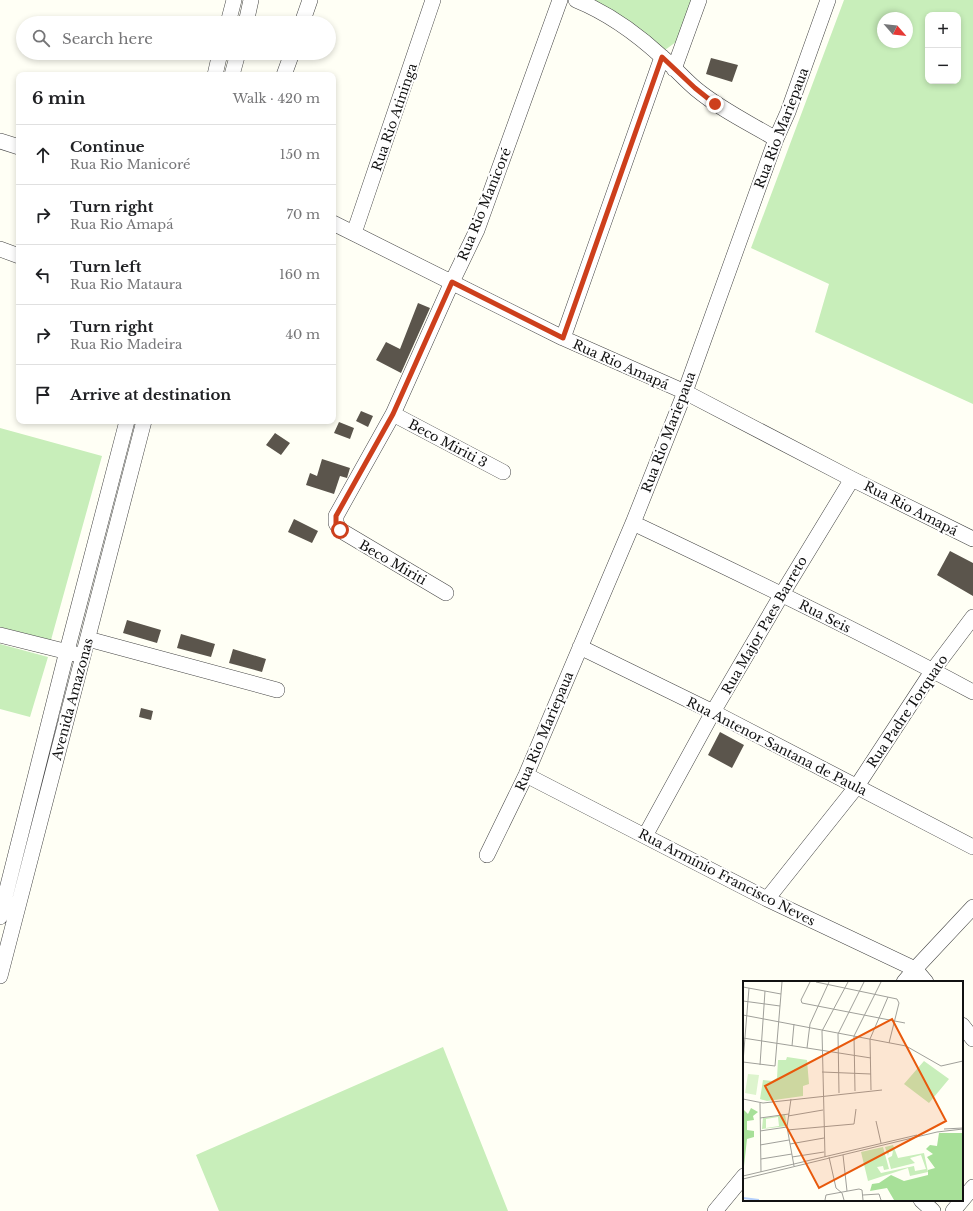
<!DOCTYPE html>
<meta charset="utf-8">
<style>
:root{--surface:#fff;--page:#f6f6f6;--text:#202124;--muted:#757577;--line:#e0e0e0}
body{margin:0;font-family:"Libre Baskerville",serif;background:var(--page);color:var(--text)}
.controls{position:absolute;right:12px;top:12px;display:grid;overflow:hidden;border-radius:8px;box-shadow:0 2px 6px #0003}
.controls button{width:36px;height:36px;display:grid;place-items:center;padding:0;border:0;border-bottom:1px solid var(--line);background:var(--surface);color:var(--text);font:20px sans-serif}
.compass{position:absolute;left:877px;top:12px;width:36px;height:36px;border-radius:50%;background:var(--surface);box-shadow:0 2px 6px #0003;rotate:118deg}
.stop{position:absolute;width:12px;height:12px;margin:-9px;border:3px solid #cd3f1c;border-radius:50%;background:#fff}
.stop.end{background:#cd3f1c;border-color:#fff;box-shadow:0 1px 4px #0008}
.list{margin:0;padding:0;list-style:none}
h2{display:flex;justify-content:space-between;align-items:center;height:52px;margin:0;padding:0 16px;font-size:17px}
h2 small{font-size:13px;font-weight:400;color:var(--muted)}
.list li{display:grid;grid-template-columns:26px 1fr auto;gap:12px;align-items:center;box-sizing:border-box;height:60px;padding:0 16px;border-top:1px solid var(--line)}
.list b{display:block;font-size:15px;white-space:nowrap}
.list p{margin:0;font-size:13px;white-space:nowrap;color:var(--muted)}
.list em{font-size:13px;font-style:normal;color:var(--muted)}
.icon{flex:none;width:22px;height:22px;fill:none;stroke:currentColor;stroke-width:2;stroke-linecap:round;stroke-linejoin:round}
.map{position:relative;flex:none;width:973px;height:1211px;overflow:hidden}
.search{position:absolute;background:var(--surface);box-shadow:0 2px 6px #0003;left:16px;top:16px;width:320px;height:44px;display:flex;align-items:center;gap:10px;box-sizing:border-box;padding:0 14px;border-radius:22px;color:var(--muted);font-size:15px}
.panel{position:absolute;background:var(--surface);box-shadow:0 2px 6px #0003;left:16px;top:72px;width:320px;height:352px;border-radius:8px}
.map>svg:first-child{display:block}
.grass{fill:#c8eeba;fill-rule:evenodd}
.building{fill:#5b554c}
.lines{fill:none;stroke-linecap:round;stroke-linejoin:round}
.minor-casing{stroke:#444;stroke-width:16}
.minor{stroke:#fff;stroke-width:15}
.route{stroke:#cd3f1c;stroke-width:5}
.labels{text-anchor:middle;stroke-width:4;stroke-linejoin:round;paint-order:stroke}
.street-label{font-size:13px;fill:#111;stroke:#fff}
.inset-river{fill:none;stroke:#b5d0fb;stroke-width:2}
.inset-road{fill:none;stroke:#a0a09a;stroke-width:1}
.view{fill:#e8590c;fill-opacity:0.15;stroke:#e8590c;stroke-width:2}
.inset-edge{fill:none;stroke:#111;stroke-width:2}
</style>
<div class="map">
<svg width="973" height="1211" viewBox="0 0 973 1211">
<rect width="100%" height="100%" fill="#fffff5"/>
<path class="grass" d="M596,0H694L680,39L665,50L594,6Z
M844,0H973V404L815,332L829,284L751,248ZM928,15H958V81H928ZM883,18H907V42H883Z
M0,428L102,456L51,640L0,627Z
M0,644L48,657L30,717L0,709Z
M443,1047L508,1211H219L196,1155Z"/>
<path class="building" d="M711,58L738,65L732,82L706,74Z
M418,303L430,308L401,373L376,360L386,342L400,349Z
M361,411L373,416L368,427L356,421Z
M339,422L354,428L350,439L334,433Z
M275,433L290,443L281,455L266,445Z
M322,459L350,468L347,478L340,476L334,494L306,485L310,473L317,476Z
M294,519L318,531L312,543L288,532Z
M950,551L973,563V596L937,575Z
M127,620L161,630L157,643L123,633Z
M181,634L215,644L211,657L177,648Z
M233,649L266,659L262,672L229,663Z
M141,708L153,711L151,720L139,717Z
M720,732L744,745L732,768L708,755Z"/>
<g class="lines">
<defs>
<path id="minor" d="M576,0C608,13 637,34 662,57C674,67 684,79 696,89C720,109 749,123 776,139
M228,23L234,0
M246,23L251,0
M302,23L310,0
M674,69L699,0
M215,75L220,53
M232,75L238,53
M284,75L292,53
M0,141L19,147
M333,223L563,338L685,392L852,479L973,539
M354,233L433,0
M0,249L19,256
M563,338L662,57
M393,414L503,472
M633,523C747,577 861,632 973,692
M446,593L340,530L336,523V516L393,414L452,282L477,230L560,0
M0,635L76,654
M88,639L277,690
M580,647L713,712L973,847
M526,775L767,899L915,969L926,982
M645,836L713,712L782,594L852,479
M487,855L526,775L633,523L685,392L776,139L788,112L828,0
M767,899L857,786L933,670L973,617
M0,917L67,651L127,421
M0,976L144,421
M904,982L915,969L973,907
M962,1025L973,1039
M921,1200L933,1211
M715,1211L744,1176
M953,1211L973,1187"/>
</defs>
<use href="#minor" class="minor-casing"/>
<use href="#minor" class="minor"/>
</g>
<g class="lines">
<path class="route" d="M340,530L336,524V516L393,414L452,282L563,338L662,57L695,88L715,104"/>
</g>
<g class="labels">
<g class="street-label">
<text transform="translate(394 117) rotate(-71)" y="5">Rua Rio Atininga</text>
<text transform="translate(781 128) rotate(-69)" y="5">Rua Rio Mariepaua</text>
<text transform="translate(484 204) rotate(-68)" y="5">Rua Rio Manicoré</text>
<text transform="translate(621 364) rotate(24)" y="5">Rua Rio Amapá</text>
<text transform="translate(668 432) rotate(-69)" y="5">Rua Rio Mariepaua</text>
<text transform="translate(448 443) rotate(28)" y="5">Beco Miriti 3</text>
<text transform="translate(911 508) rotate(27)" y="5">Rua Rio Amapá</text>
<text transform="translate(393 562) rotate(30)" y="5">Beco Miriti</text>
<text transform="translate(825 616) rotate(27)" y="5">Rua Seis</text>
<text transform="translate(764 625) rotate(-60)" y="5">Rua Major Paes Barreto</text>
<text transform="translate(72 699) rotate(-75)" y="5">Avenida Amazonas</text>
<text transform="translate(907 711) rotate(-56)" y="5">Rua Padre Torquato</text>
<text transform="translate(544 731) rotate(-67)" y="5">Rua Rio Mariepaua</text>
<text transform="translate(777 746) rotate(27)" y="5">Rua Antenor Santana de Paula</text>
<text transform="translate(727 877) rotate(27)" y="5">Rua Armínio Francisco Neves</text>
</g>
</g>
<g transform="translate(743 981)">
<rect width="220" height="220" fill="#fffff5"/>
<path d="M44,76L64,79L66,103L60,105V115L24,120L17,118L20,99L29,100L34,97L35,79H43ZM181,80L206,98L186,122L161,103ZM42,134L44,145L19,148L20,137ZM35,136L36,145L23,147V138ZM150,164L155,177L181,172L185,191L167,195L165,187L125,200L118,171L140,166L146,188L141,189L140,185L134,186L138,192L171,185L172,190L183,188L178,174L167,177L172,182L148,188L145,177L149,175L150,170L146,171L145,175L142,166Z" fill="#c8eeba" fill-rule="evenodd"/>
<path d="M8,127L15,131L10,135L11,139L4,140V149L11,150V156L4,158L0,194V128L5,133ZM196,152H220V219H151L144,207L127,210L129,203L136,202L148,194L161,200L185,194V189L192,187L184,176L190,173L183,168L187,164L194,165Z" fill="#a7e098"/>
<path d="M5,93L16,94L13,114L2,112Z" fill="#ddf4cd"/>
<path class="inset-river" d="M0,217L16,219"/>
<path class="inset-road" d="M67,1L58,19L59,22L162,42M73,1L154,18L156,22L146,62M0,6L38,13M0,20L37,25M0,34L163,65L198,85L220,80M0,57L128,77M49,65L51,43M64,67L67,43L86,1M0,81L32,85L39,1M0,81L6,7M17,84L22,10M79,91L128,93M128,109L127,58L145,16M112,110L111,55L138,1M96,112L95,53L121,1M0,118L20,122L139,109M48,118L44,146L51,185M17,122L18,191M45,135L80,129M17,137L46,133M133,140L138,162M201,148L220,147M44,149L111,143L113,128M17,150L44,146M47,163L81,157M17,164L46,159M100,174L104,210M49,176L81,171M82,176L79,50L105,1M86,176L93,207L99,212L101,219M18,178L49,173M0,195L174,154M0,198L194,151L220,148M120,214L136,213L138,219M82,219L83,214L116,208L119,209L120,219"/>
<path class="view" d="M149,38L203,140L76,207L22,105Z"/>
<rect width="220" height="220" class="inset-edge"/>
</g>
</svg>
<div class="controls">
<button>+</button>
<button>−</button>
</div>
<svg class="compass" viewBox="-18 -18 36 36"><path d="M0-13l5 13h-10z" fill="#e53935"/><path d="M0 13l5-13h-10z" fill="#757577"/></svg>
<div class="stop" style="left:340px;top:530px"></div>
<div class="stop end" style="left:715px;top:104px"></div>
<div class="search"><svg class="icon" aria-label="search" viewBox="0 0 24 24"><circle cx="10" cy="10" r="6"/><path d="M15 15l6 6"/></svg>Search here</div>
<section class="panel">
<h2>6 min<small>Walk · 420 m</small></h2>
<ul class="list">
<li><svg class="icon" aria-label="ahead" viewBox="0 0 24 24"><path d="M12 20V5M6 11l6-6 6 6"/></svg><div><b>Continue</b><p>Rua Rio Manicoré</p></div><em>150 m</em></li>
<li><svg class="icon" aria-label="right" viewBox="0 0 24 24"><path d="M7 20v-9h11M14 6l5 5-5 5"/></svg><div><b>Turn right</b><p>Rua Rio Amapá</p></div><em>70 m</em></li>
<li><svg class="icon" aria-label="left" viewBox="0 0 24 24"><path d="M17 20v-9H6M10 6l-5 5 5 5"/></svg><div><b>Turn left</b><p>Rua Rio Mataura</p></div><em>160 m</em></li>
<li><svg class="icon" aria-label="right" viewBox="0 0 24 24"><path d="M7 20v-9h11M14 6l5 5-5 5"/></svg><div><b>Turn right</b><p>Rua Rio Madeira</p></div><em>40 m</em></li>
<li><svg class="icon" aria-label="arrive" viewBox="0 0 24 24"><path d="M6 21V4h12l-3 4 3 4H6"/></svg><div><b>Arrive at destination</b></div></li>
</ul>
</section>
</div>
